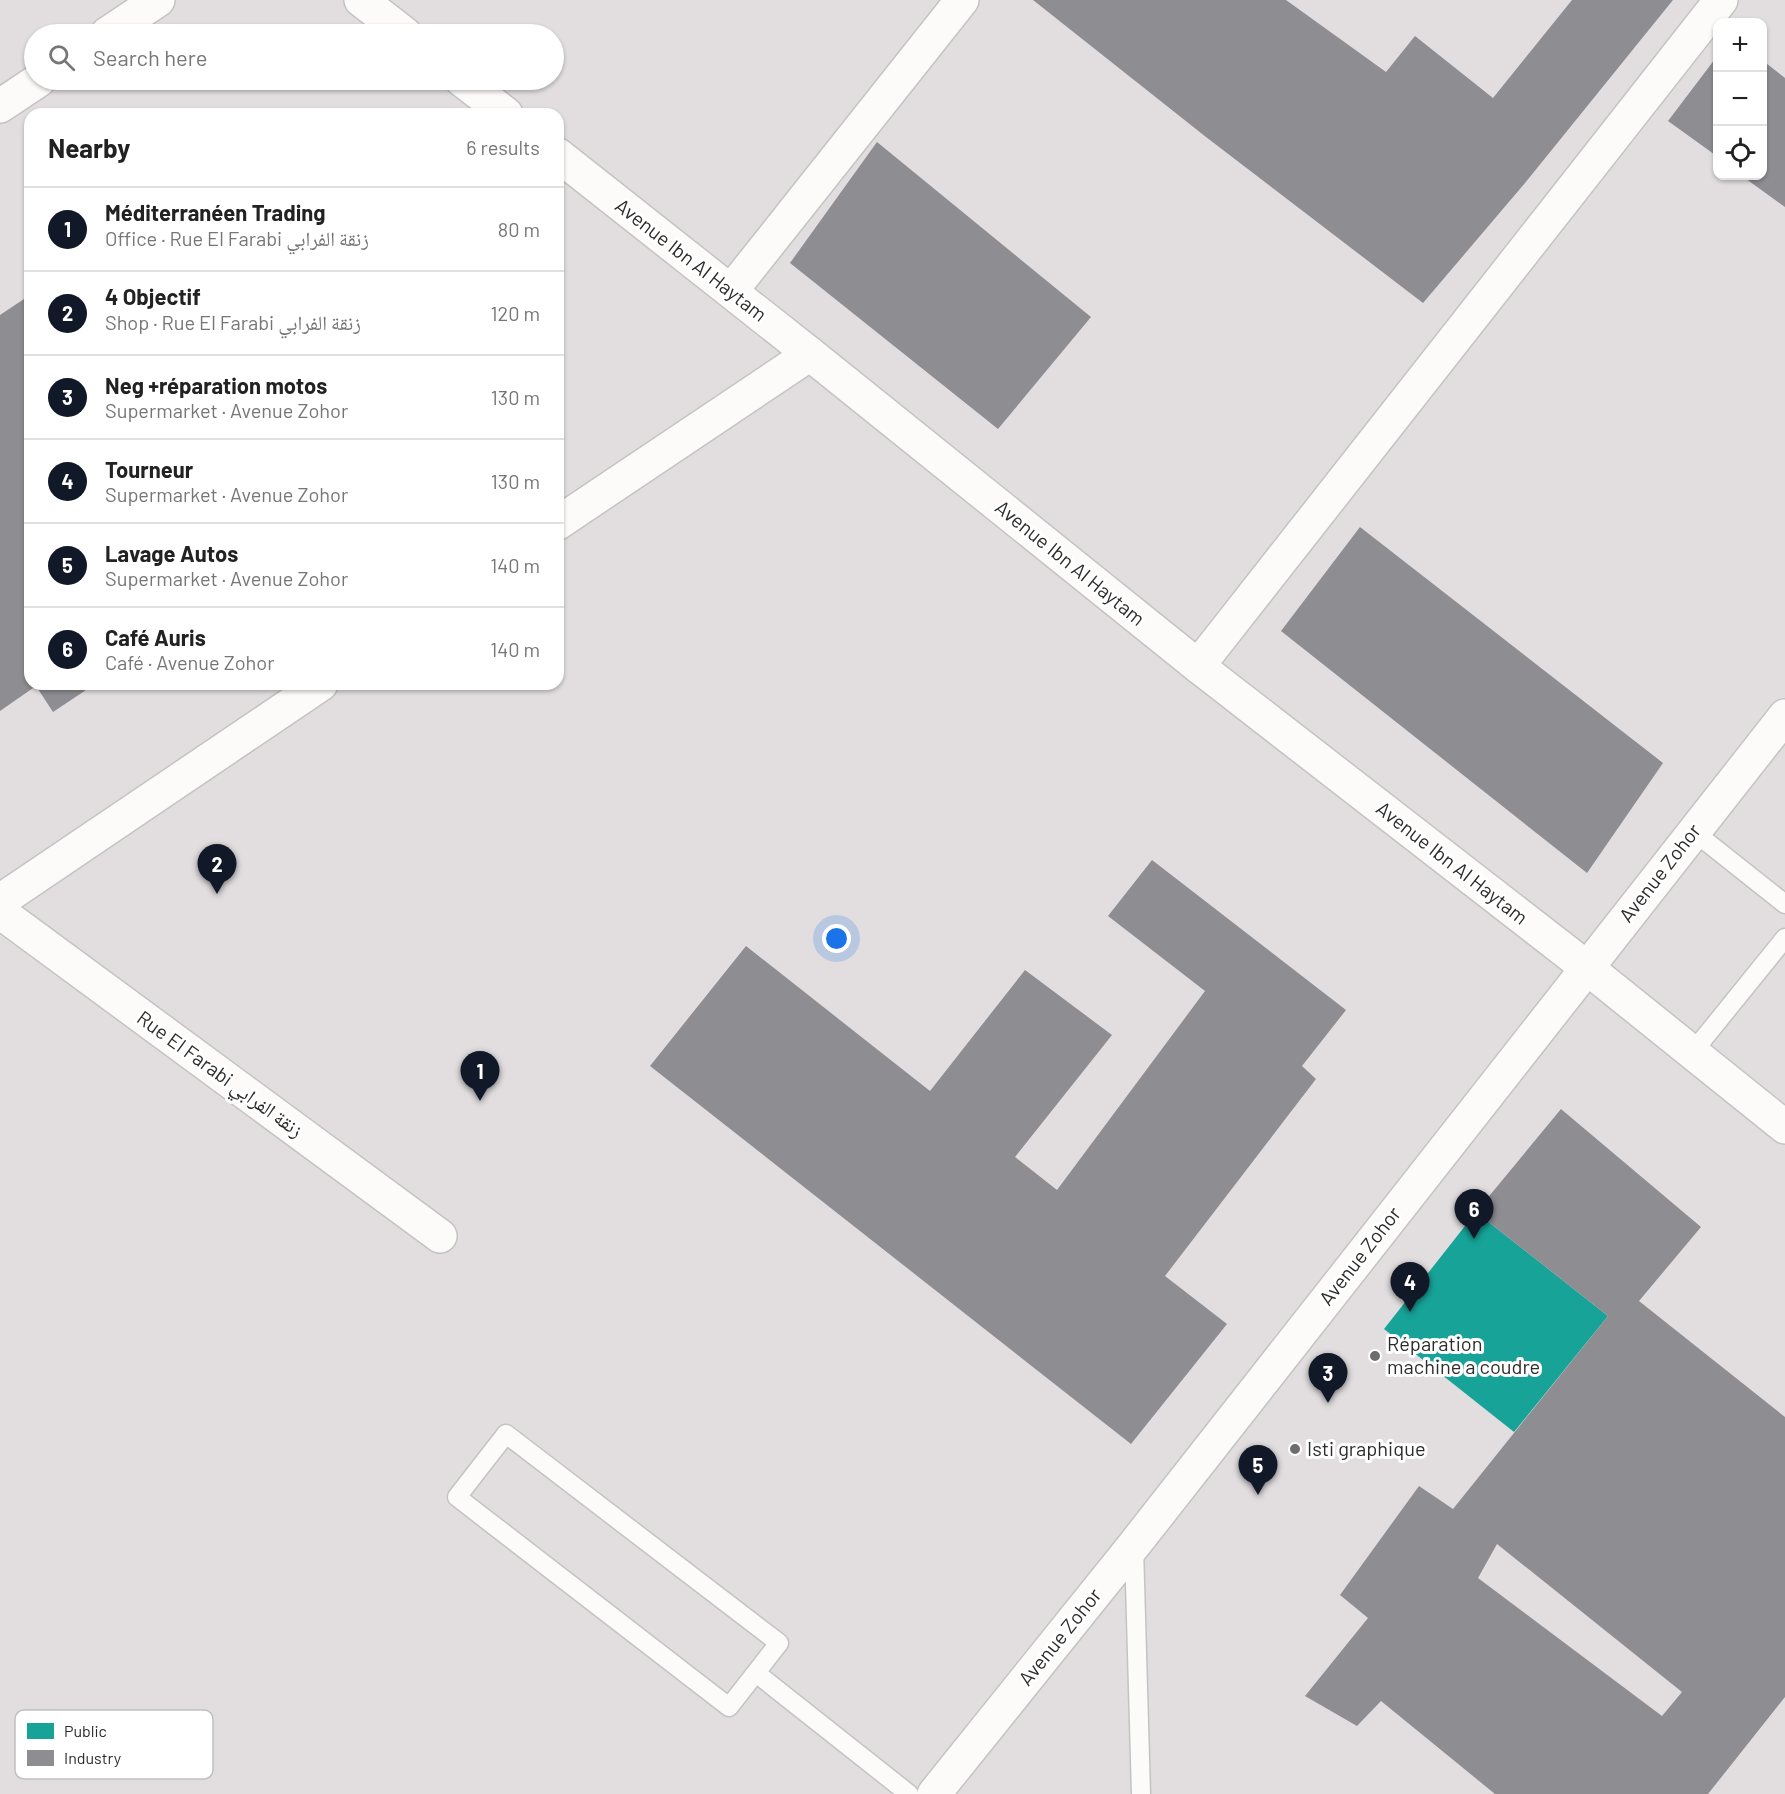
<!DOCTYPE html>
<meta charset="utf-8">
<style>
:root{--surface:#fff;--page:#f2f2f2;--text:#222;--muted:#767676;--line:#e0e0e0;--accent:#111827}
body{margin:0;font-family:Barlow,"Noto Naskh Arabic",sans-serif;background:var(--page);color:var(--text)}
.controls{position:absolute;right:18px;top:18px;display:grid;overflow:hidden;border-radius:12px;box-shadow:0 2px 4px #0004}
.controls button{width:54px;height:54px;display:grid;place-items:center;padding:0;border:0;border-bottom:2px solid var(--line);background:var(--surface);color:var(--text);font:30px sans-serif}
.you{position:absolute;left:837px;top:939px;width:21px;height:21px;margin:-15px;border:4px solid #fff;border-radius:50%;background:#1a73e8;box-shadow:0 0 0 9px #1a73e833}
.badge{display:grid;place-items:center;width:39px;height:39px;border-radius:50%;background:var(--accent);color:#fff;font-size:20px;font-weight:700}
.pin{position:absolute;translate:-50% -50px;filter:drop-shadow(0 2px 3px #0008)}
.pin::after{content:'';position:absolute;top:32px;width:21px;height:18px;background:inherit;clip-path:polygon(0 0,100% 0,50% 100%)}
.list{margin:0;padding:0;list-style:none}
h2{display:flex;justify-content:space-between;align-items:center;height:78px;margin:0;padding:0 24px;font-size:26px}
h2 small{font-size:20px;font-weight:400;color:var(--muted)}
.list li{display:grid;grid-template-columns:39px 1fr auto;gap:18px;align-items:center;box-sizing:border-box;height:84px;padding:0 24px;border-top:2px solid var(--line)}
.list b{display:block;font-size:22px;white-space:nowrap}
.list p{margin:0;font-size:20px;white-space:nowrap;color:var(--muted)}
.list em{font-size:20px;font-style:normal;color:var(--muted)}
.icon{flex:none;width:33px;height:33px;fill:none;stroke:currentColor;stroke-width:2;stroke-linecap:round;stroke-linejoin:round}
.map{position:relative;flex:none;width:1785px;height:1794px;overflow:hidden}
.search{position:absolute;background:var(--surface);box-shadow:0 2px 4px #0004;left:24px;top:24px;width:540px;height:66px;display:flex;align-items:center;gap:15px;box-sizing:border-box;padding:0 21px;border-radius:33px;color:var(--muted);font-size:22px}
.panel{position:absolute;background:var(--surface);box-shadow:0 2px 4px #0004;left:24px;top:108px;width:540px;height:582px;border-radius:18px}
.map>svg:first-child{display:block}
.industrial{fill:#e2dee0;fill-rule:evenodd}
.public{fill:#17a398}
.industry{fill:#8d8d92;fill-rule:evenodd}
.lines{fill:none;stroke-linecap:round;stroke-linejoin:round}
.lane-casing{stroke:#c4c3c3;stroke-width:21}
.street-casing{stroke:#c4c3c3;stroke-width:36}
.secondary-casing{stroke:#c4c3c3;stroke-width:36}
.lane{stroke:#fcfbfa;stroke-width:18}
.street{stroke:#fcfbfa;stroke-width:33}
.secondary{stroke:#fcfbfa;stroke-width:33}
.poi-dot{fill:#6f6d6b;stroke:#fff;stroke-width:2}
.labels{text-anchor:middle;stroke-width:6;stroke-linejoin:round;paint-order:stroke}
.street-label{font-size:20px;fill:#2c2c2c;stroke:#fff}
.poi-label{font-size:20px;fill:#2c2c2c;stroke:#fff;text-anchor:start}
.key{fill:#fff;stroke:#c0c0c0;stroke-width:1.5}
.key-label{font-size:16px;fill:#2c2c2c}
</style>
<div class="map">
<svg width="1785" height="1794" viewBox="0 0 1785 1794">
<rect width="100%" height="100%" fill="#ebe7e1"/>
<path class="industrial" d="M0,0H1785V1794H0ZM1718,22H1762V176H1718ZM34,34H554V80H34ZM30,114H558V684H30Z"/>
<path class="public" d="M1476,1212L1608,1316L1514,1432L1384,1329Z"/>
<path class="industry" d="M1033,0H1286L1386,72L1415,36L1493,98L1572,0H1673L1525,183L1423,303L1206,137Z
M1718,55V157L1668,121Z
M1762,60L1785,78V207L1742,176H1762Z
M877,142L1091,317L998,429L790,263Z
M30,295V684H95L53,712L36,686L0,711V315Z
M1360,527L1663,763L1587,873L1281,631Z
M1152,860L1346,1010L1302,1066L1316,1079L1165,1276L1227,1324L1131,1444L650,1066L746,946L930,1091L1025,970L1112,1035L1015,1157L1057,1190L1205,991L1108,916Z
M1561,1109L1701,1227L1639,1301L1785,1417V1697L1708,1794H1495L1381,1701L1357,1726L1305,1696L1368,1618L1340,1595L1419,1486L1453,1509L1608,1316L1476,1212ZM1497,1544L1682,1692L1662,1716L1478,1578Z"/>
<g class="lines">
<defs>
<path id="lane" d="M1693,831L1785,904
M1692,1053L1785,938
M506,1434L779,1643L729,1707L457,1497Z
M1134,1547L1141,1794
M756,1673L909,1794"/>
<path id="street" d="M107,34L158,0
M0,106L39,80
M731,291L962,0
M558,523L810,354
M1198,666L1721,0
M0,901L321,684
M0,912L440,1236"/>
<path id="secondary" d="M361,0L405,34
M462,80L506,114
M558,155L810,354L1198,666L1586,967L1785,1127
M934,1794L1134,1545L1785,716"/>
</defs>
<use href="#lane" class="lane-casing"/>
<use href="#street" class="street-casing"/>
<use href="#secondary" class="secondary-casing"/>
<use href="#lane" class="lane"/>
<use href="#street" class="street"/>
<use href="#secondary" class="secondary"/>
</g>
<g class="poi-dot">
<circle cx="1375" cy="1356" r="6"/>
<circle cx="1295" cy="1449" r="6"/>
</g>
<g class="labels">
<g class="street-label">
<text transform="translate(691 260) rotate(38)" y="7">Avenue Ibn Al Haytam</text>
<text transform="translate(1070 563) rotate(39)" y="7">Avenue Ibn Al Haytam</text>
<text transform="translate(1452 863) rotate(38)" y="7">Avenue Ibn Al Haytam</text>
<text transform="translate(1660 873) rotate(-52)" y="7">Avenue Zohor</text>
<text transform="translate(220 1074) rotate(36)" y="7">Rue El Farabi زنقة الفرابي</text>
<text transform="translate(1360 1256) rotate(-52)" y="7">Avenue Zohor</text>
<text transform="translate(1060 1637) rotate(-51)" y="7">Avenue Zohor</text>
</g>
<g class="poi-label">
<text x="1387" y="1351">Réparation<tspan x="1387" dy="23">machine a coudre</tspan></text>
<text x="1307" y="1456">Isti graphique</text>
</g>
</g>
<rect x="15" y="1710" width="198" height="69" rx="9" class="key"/>
<rect x="27" y="1723" width="27" height="16" fill="#17a398"/>
<rect x="27" y="1750" width="27" height="16" fill="#8d8d92"/>
<g class="key-label">
<text x="64" y="1737">Public</text>
<text x="64" y="1764">Industry</text>
</g>
</svg>
<div class="controls">
<button>+</button>
<button>−</button>
<button><svg class="icon" aria-label="locate" viewBox="0 0 24 24"><circle cx="12" cy="12" r="6"/><path d="M12 2v4M12 18v4M2 12h4M18 12h4"/></svg></button>
</div>
<div class="you"></div>
<div class="pin badge" style="left:480px;top:1101px">1</div>
<div class="pin badge" style="left:217px;top:894px">2</div>
<div class="pin badge" style="left:1328px;top:1403px">3</div>
<div class="pin badge" style="left:1410px;top:1312px">4</div>
<div class="pin badge" style="left:1258px;top:1495px">5</div>
<div class="pin badge" style="left:1474px;top:1239px">6</div>
<div class="search"><svg class="icon" aria-label="search" viewBox="0 0 24 24"><circle cx="10" cy="10" r="6"/><path d="M15 15l6 6"/></svg>Search here</div>
<section class="panel">
<h2>Nearby<small>6 results</small></h2>
<ul class="list">
<li><span class="badge">1</span><div><b>Méditerranéen Trading</b><p>Office · Rue El Farabi زنقة الفرابي</p></div><em>80 m</em></li>
<li><span class="badge">2</span><div><b>4 Objectif</b><p>Shop · Rue El Farabi زنقة الفرابي</p></div><em>120 m</em></li>
<li><span class="badge">3</span><div><b>Neg +réparation motos</b><p>Supermarket · Avenue Zohor</p></div><em>130 m</em></li>
<li><span class="badge">4</span><div><b>Tourneur</b><p>Supermarket · Avenue Zohor</p></div><em>130 m</em></li>
<li><span class="badge">5</span><div><b>Lavage Autos</b><p>Supermarket · Avenue Zohor</p></div><em>140 m</em></li>
<li><span class="badge">6</span><div><b>Café Auris</b><p>Café · Avenue Zohor</p></div><em>140 m</em></li>
</ul>
</section>
</div>
